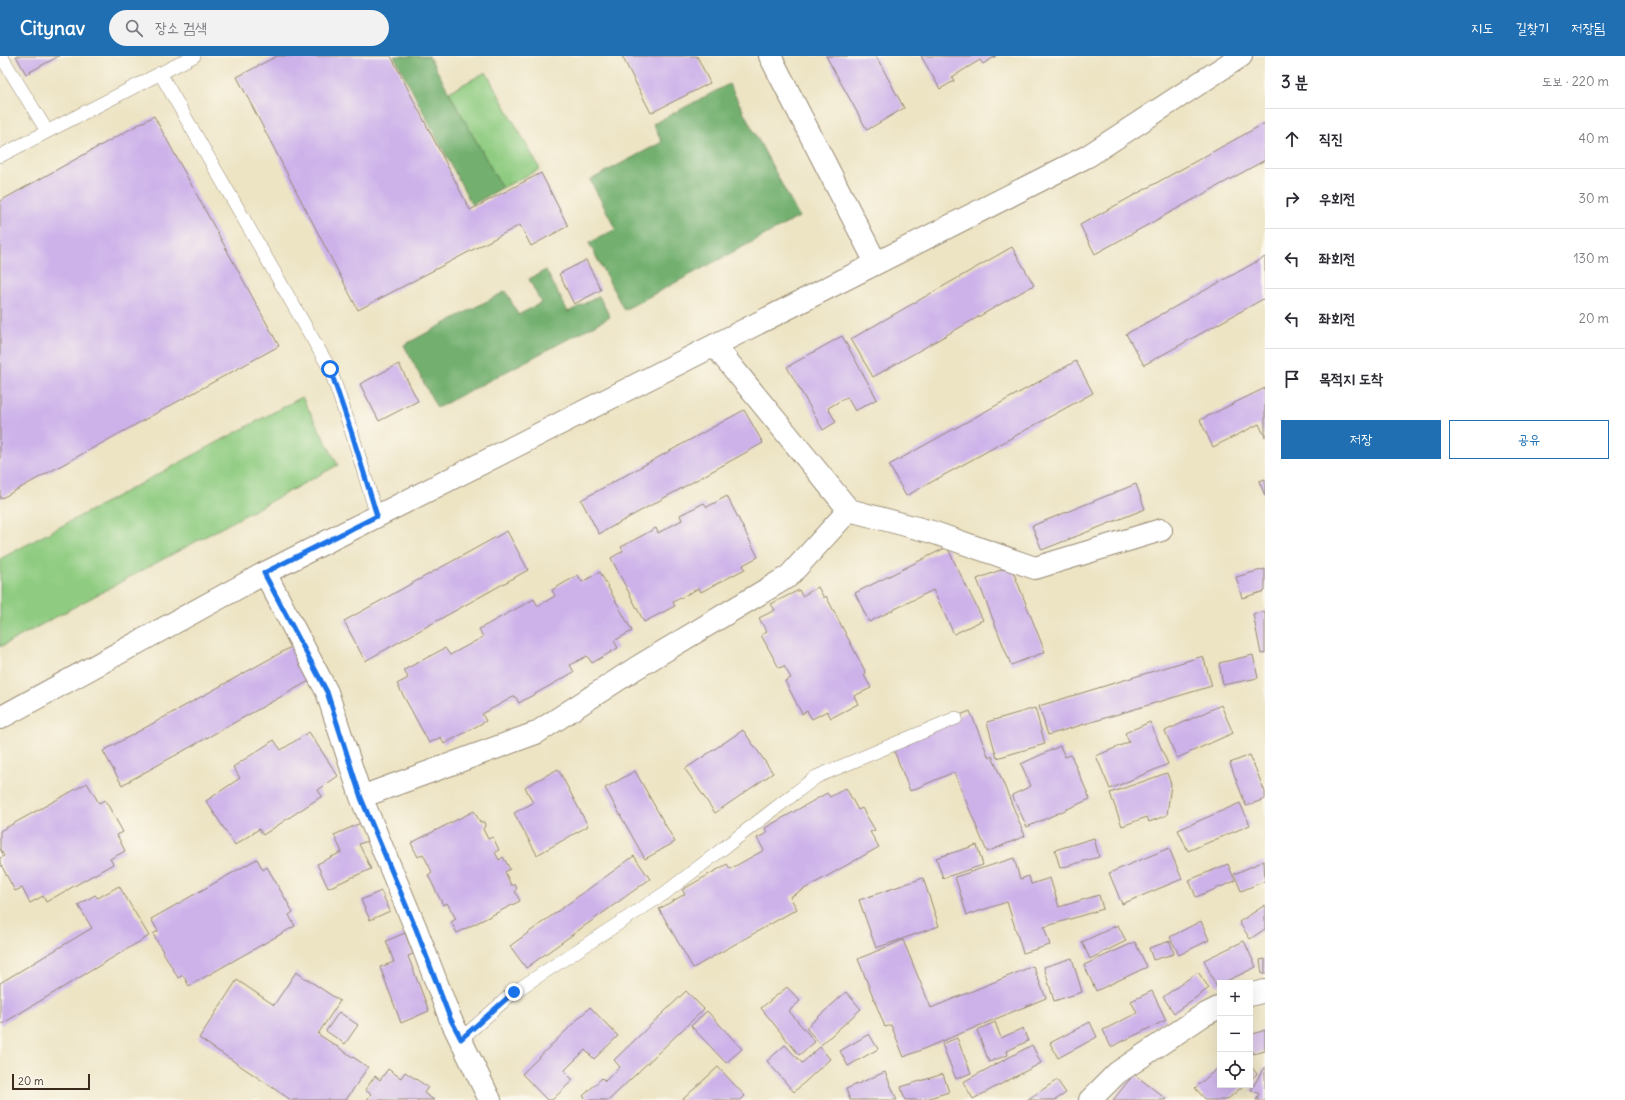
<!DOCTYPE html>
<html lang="ko">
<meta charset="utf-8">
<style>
:root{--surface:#fff;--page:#f2f2f3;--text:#2b2b33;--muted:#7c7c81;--line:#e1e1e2;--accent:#1f6fb2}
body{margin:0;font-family:Delius,"Poor Story",sans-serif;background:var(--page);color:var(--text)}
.controls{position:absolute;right:12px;bottom:12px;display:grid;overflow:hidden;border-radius:0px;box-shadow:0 4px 16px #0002}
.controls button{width:36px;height:36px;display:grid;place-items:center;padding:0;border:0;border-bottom:1px solid var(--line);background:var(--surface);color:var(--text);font:20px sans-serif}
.scale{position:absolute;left:12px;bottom:10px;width:78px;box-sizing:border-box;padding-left:4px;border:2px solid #3b2a1e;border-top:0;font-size:11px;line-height:14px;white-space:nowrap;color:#3b2a1e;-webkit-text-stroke:3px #fbf7ec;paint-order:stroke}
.stop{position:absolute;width:12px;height:12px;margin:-9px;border:3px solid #1a73e8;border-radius:50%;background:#fff}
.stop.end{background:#1a73e8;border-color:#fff;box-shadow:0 1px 4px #0008}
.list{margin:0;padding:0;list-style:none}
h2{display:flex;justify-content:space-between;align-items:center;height:52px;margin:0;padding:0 16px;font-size:17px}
h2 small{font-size:13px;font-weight:400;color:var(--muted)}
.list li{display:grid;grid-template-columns:26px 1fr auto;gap:12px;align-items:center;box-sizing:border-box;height:60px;padding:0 16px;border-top:1px solid var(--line)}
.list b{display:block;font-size:15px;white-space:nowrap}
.list em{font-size:13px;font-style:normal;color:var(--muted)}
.actions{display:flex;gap:8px;padding:12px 16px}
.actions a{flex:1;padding:9px 0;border:1px solid var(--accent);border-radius:0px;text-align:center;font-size:14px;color:var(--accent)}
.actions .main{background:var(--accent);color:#fff}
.icon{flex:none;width:22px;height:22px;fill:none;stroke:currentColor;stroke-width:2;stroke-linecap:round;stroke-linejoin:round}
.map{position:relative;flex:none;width:1265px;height:1044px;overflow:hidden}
header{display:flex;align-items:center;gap:24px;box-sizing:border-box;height:56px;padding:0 20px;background:var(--accent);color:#fff}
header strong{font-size:19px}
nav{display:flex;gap:22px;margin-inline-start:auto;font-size:14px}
.search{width:280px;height:36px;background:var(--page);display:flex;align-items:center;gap:10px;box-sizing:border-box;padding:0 14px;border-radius:22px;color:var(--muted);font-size:15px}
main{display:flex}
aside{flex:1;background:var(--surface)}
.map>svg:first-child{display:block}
.green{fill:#8fcc81;stroke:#657b50}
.forest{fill:#73b06f;stroke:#576d46}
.building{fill:#cdb2ea}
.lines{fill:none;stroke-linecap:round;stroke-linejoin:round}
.lane-casing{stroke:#948771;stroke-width:14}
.street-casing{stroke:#948771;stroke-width:24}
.secondary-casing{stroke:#948771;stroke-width:24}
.lane{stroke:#fff;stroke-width:13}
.street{stroke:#fff;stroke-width:22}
.secondary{stroke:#fff;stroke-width:22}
.route{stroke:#1a73e8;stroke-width:5}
</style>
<header>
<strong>Citynav</strong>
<div class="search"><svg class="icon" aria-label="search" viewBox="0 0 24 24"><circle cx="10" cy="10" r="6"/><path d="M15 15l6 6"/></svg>장소 검색</div>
<nav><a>지도</a><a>길찾기</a><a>저장됨</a></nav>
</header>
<main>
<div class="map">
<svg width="1265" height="1044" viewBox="0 0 1265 1044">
<rect width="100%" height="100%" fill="#fbf7ec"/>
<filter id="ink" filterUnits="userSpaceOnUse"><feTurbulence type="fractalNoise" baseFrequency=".025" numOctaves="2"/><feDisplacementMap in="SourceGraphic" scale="8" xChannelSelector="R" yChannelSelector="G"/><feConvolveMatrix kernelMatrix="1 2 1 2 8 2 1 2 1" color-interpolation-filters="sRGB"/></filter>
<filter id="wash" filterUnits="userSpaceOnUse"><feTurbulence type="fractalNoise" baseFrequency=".012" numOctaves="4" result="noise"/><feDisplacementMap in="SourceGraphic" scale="16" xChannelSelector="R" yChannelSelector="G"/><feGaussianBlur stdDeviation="0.9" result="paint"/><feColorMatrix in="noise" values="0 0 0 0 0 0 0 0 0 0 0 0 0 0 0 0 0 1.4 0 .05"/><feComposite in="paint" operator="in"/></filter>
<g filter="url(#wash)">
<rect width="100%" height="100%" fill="#ede4c4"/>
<path class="green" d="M486,16L540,113L502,132L449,36Z
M302,341L338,409L0,591V503Z"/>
<path class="forest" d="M394,0H429L502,132L472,149Z
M729,28L799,161L624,254L589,187L616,173L590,124L662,86L653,68Z
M546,214L568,256L599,240L610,261L437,352L404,289L506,235L518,259L541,247L529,223Z"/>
<g id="blocks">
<path class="building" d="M16,0H59L26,18Z
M277,0H391L470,154L541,117L568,170L531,190L520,169L358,254L237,21Z
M622,0H697L710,27L651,57Z
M826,0H876L904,52L867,74Z
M921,0H996L983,8L980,4L952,21L954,25L940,33Z
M154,60L279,290L0,443V145Z
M1265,67V104L1095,198L1080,169Z
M1012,191L1034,229L873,321L851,283Z
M1265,201V242L1144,309L1126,278Z
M586,204L601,234L574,248L559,218Z
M842,280L877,343L855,355L847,341L828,352L836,366L823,374L787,311Z
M1076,305L1093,337L906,440L889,409Z
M399,308L418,345L379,365L360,328Z
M1265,332V381L1259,368L1213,391L1200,364Z
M744,354L763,387L599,478L581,444Z
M1265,423V440L1259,425Z
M1136,428L1145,453L1042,494L1032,470Z
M727,440L758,501L743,509L745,513L701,536L699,532L673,546L675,550L644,566L611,502L623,495L621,491L656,472L658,477L682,464L680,459L704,447L707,451Z
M507,475L528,514L365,605L344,565Z
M947,491L983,564L954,578L933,534L869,566L855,537Z
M1011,510L1045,596L1011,609L977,523Z
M1265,513V535L1242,542L1236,521Z
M600,516L632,575L614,585L618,592L592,607L587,600L570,609L574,616L519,647L515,640L482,658L486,665L444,688L441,681L429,687L397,628L408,622L404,614L445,592L450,599L483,581L479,573L534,543L538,550L555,540L552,534L578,519L582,526Z
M818,531L824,542L826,540L866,617L864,619L871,632L854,640L858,648L831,662L827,655L812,663L807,655L802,658L785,625L791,622L784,610L779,612L761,579L767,576L759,562L775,554L771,548L799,534L802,540Z
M1265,555V597L1261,598L1253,558Z
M293,590L311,624L122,729L103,695Z
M1253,599L1258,622L1223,629L1219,607Z
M1203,600L1212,630L1048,679L1039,650Z
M1221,649L1233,677L1177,702L1165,675Z
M1035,652L1045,688L997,702L987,666Z
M970,655L989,702L992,700L1025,780L987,796L954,716L910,735L891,687Z
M1150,666L1168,708L1110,733L1096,700L1129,686L1125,677Z
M743,674L773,717L715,757L685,713Z
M309,676L338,720L318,734L322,740L263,779L259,773L235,789L206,745L240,722L233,711L274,684L281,694Z
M1060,690L1065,701L1071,699L1090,743L1027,771L1012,739L1031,730L1021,708Z
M1250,699L1265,736V743L1246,750L1230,707Z
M558,713L588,770L537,799L514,757L533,747L525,731Z
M635,715L675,786L645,803L605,732Z
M1167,717L1171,728L1167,759L1149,766L1147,761L1122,770L1110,737Z
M87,727L99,747L105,744L123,776L117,779L125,795L110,803L113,808L46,846L43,840L30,847L22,832L15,835L0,807V802L4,800L0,793V775Z
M846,732L858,754L862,752L875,774L870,776L879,791L790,841L797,853L693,912L659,853L685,838L682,834L727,808L730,813L764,794L757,782L767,777L765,772L827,737L830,741Z
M1240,747L1250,769L1188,795L1178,774Z
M474,755L480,766H484L485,770L483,773L488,783L493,781L499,794L495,796L499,804L503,801L510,813L505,816L511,829H515L517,832L515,835L520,845L457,877L451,866L456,863L447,847L443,849L428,819L432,816L423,798L418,801L411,787Z
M363,766L371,784L359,788L371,813L328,832L317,808L342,796L334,779Z
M1094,782L1099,801L1060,812L1055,794Z
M977,789L983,809L943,822L936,802Z
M1169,792L1182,823L1122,848L1109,817Z
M634,800L650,823L526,912L510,890Z
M1014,802L1020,823L1029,820L1031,828L1050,822L1059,851L1099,839L1103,853L1044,871L1050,889L1023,897L1007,846L967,859L955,821Z
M257,803L263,814L267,811L293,856L289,859L295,870L189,930L183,919L178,922L153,878L158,875L151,863Z
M1264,805L1265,825L1241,835L1234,818Z
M1228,808L1235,825L1196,841L1189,824Z
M923,822L939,870L876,892L859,844Z
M119,830L149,880L0,969V927L92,872L78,849L95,839L98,842Z
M381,835L390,855L370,864L361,844Z
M1265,849V873L1250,883L1239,866Z
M1201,865L1209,884L1179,899L1170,881Z
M1118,869L1126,885L1090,903L1082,886Z
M405,877L413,898L408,900L429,955L401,967L380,911L394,906L386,885Z
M903,884L931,952L1033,910L1046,942L904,1001L891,969L885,971L858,903Z
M1170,885L1174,898L1153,904L1149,892Z
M1244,885L1256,911L1216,930L1204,904Z
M1135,886L1147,911L1096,935L1084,909Z
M1072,902L1082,936L1054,945L1044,911Z
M1265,903V918H1262L1260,904Z
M296,916L340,945L318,978L368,1011L346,1044H291L199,982L237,924L274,949Z
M1198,916L1209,932L1174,957L1163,941Z
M787,931L800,945L789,955L815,986L799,999L761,952Z
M686,935L704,953L609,1044H587L583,1040L602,1022L605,1025L620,1011L614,1004Z
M1152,935L1166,964L1111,991L1103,974L1137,957L1131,945Z
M846,936L861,953L821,989L806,972Z
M590,951L618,980L594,1003L585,994L564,1015L573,1024L552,1044H547L522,1018Z
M707,955L742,993L726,1007L691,970Z
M339,956L358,969L345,988L326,975Z
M995,966L1001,982L1023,972L1028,985L1007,995L1008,999L989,1006L977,974Z
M1090,966L1097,981L1058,1002L1050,987Z
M1265,974V995L1253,998L1250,989V979Z
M869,978L878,993L848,1010L840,995Z
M957,982L971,1017L956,1023L942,988Z
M785,989L802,1007L820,991L830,1003L794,1036L767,1005Z
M1032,989L1041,1007L973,1043L963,1026Z
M1250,1009L1257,1018L1250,1024Z
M1220,1010V1029H1244L1227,1044H1206L1195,1032Z
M1265,1010V1044H1256L1259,1038L1251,1034Z
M718,1011L745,1040L741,1044H682Z
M388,1013L401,1022L405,1016L428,1031L424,1037L434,1044H367L371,1038L365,1034L375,1020L380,1024Z
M885,1016L897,1044H850L846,1033Z
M943,1018L949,1036L923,1044H905L901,1031Z
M1134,1018L1166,1043L1165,1044H1113Z
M1057,1024L1066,1037L1055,1044H1027Z"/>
</g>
</g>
<g filter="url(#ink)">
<use href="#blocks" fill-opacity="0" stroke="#948771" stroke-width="1"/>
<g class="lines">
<defs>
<path id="lane" d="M1,0L47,75
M160,17L330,313L352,377L377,460
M0,100L194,0
M461,983L514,936L665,837L816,721L956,662"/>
<path id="street" d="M770,0L876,207
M715,290L849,454
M265,517L327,636L361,741L416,873L450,962L490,1044
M361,741L536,677L636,612L789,520L849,454L932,476L1035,512L1161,474
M1250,939L1265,935
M1090,1044L1117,1017L1202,960L1220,951"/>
<path id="secondary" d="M0,662L265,517L1088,100L1241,0"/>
</defs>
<use href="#lane" class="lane-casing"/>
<use href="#street" class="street-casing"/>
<use href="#secondary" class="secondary-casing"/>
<use href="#lane" class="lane"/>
<use href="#street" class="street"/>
<use href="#secondary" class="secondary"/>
</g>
</g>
<g class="lines" filter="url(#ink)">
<path class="route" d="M330,313L352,378L377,460L264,517L327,636L361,742L416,873L450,962L461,983L514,936"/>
</g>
</svg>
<div class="controls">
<button>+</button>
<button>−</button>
<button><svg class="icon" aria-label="locate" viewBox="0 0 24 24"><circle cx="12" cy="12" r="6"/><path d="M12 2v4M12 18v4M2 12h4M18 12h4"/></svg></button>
</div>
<div class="scale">20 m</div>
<div class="stop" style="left:330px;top:313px"></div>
<div class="stop end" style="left:514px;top:936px"></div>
</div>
<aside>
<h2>3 분<small>도보 · 220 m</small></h2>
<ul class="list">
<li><svg class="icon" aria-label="ahead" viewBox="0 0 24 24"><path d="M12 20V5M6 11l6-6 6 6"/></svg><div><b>직진</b></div><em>40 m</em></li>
<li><svg class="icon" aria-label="right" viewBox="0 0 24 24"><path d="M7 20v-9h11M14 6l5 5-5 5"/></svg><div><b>우회전</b></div><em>30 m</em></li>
<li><svg class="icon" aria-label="left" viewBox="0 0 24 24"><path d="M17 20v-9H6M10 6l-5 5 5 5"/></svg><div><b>좌회전</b></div><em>130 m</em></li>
<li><svg class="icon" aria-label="left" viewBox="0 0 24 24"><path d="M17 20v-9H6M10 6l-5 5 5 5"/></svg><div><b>좌회전</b></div><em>20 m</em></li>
<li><svg class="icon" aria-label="arrive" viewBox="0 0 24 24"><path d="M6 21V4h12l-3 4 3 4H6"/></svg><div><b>목적지 도착</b></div></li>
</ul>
<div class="actions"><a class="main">저장</a><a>공유</a></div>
</aside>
</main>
